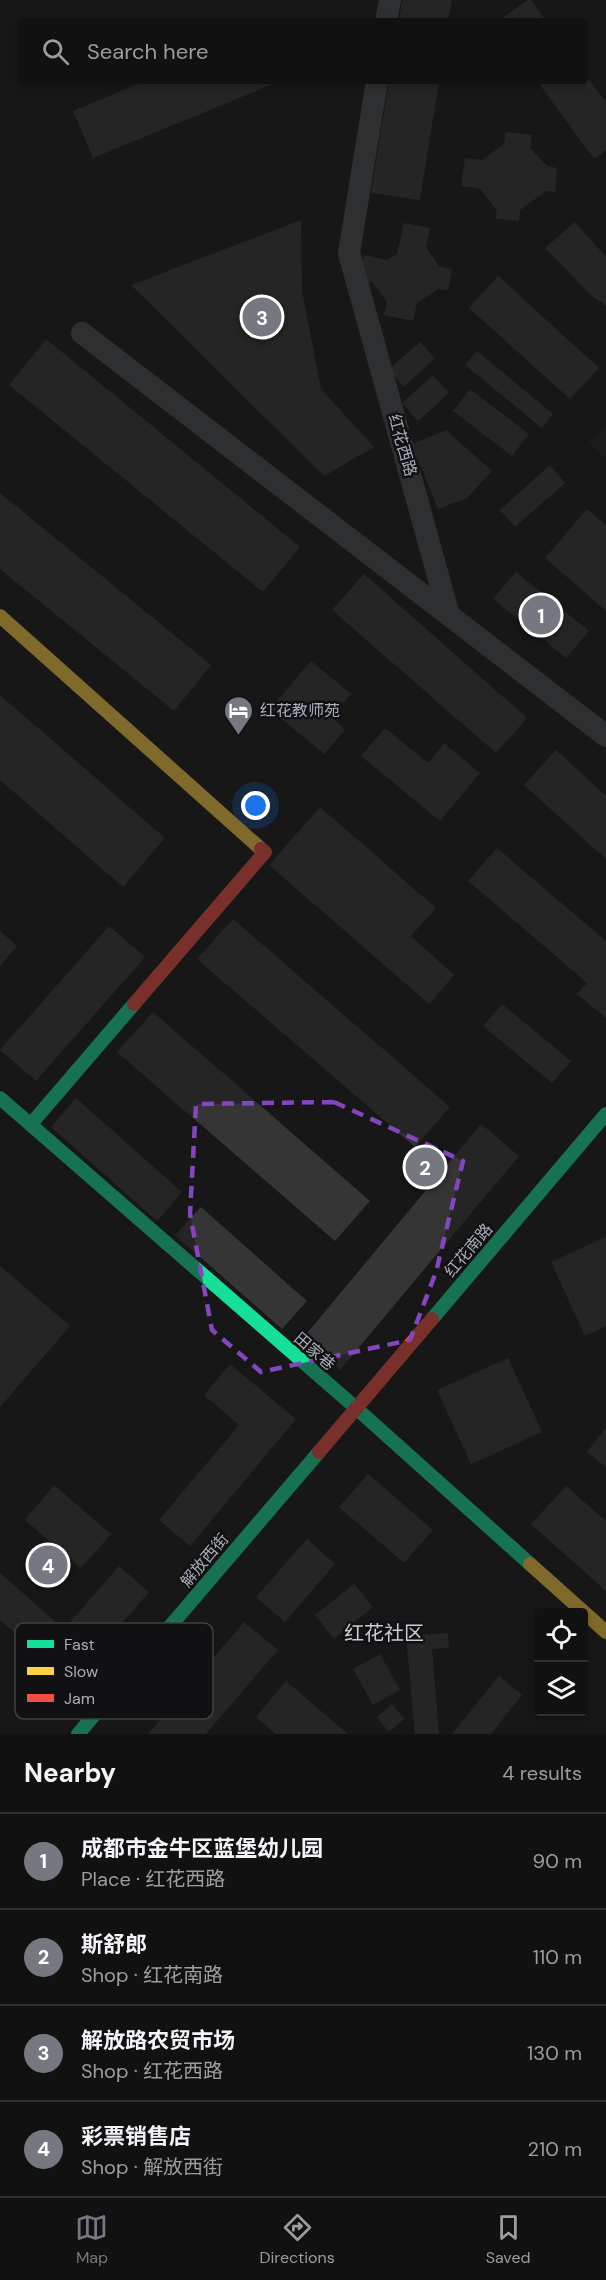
<!DOCTYPE html>
<meta charset="utf-8">
<style>
:root{--surface:#111;--page:#1e1f1f;--text:#f1f3f6;--muted:#9c9d9f;--line:#303131;--accent:#757880}
body{margin:0;font-family:"DM Sans","Noto Sans SC",sans-serif;background:var(--page);color:var(--text)}
.controls{position:absolute;right:18px;bottom:18px;display:grid;overflow:hidden;border-radius:6px;box-shadow:0 3px 9px #0003}
.controls button{width:54px;height:54px;display:grid;place-items:center;padding:0;border:0;border-bottom:2px solid var(--line);background:var(--surface);color:var(--text);font:30px sans-serif}
.you{position:absolute;left:256px;top:806px;width:21px;height:21px;margin:-15px;border:4px solid #fff;border-radius:50%;background:#1a73e8;box-shadow:0 0 0 9px #1a73e833}
.badge{display:grid;place-items:center;width:39px;height:39px;border-radius:50%;background:var(--accent);color:#fff;font-size:20px;font-weight:700}
.pin{position:absolute;translate:-50% -50%;border:3px solid #fff;box-shadow:0 2px 6px #0006}
.list{margin:0;padding:0;list-style:none}
h2{display:flex;justify-content:space-between;align-items:center;height:78px;margin:0;padding:0 24px;font-size:26px}
h2 small{font-size:20px;font-weight:400;color:var(--muted)}
.list li{display:grid;grid-template-columns:39px 1fr auto;gap:18px;align-items:center;box-sizing:border-box;height:96px;padding:0 24px;border-top:2px solid var(--line)}
.list b{display:block;font-size:22px;white-space:nowrap}
.list p{margin:0;font-size:20px;white-space:nowrap;color:var(--muted)}
.list em{font-size:20px;font-style:normal;color:var(--muted)}
.icon{flex:none;width:33px;height:33px;fill:none;stroke:currentColor;stroke-width:2;stroke-linecap:round;stroke-linejoin:round}
.map{position:relative;flex:none;width:606px;height:1734px;overflow:hidden}
.search{position:absolute;background:var(--surface);box-shadow:0 3px 9px #0003;left:18px;right:18px;top:18px;height:66px;display:flex;align-items:center;gap:15px;box-sizing:border-box;padding:0 21px;border-radius:6px;color:var(--muted);font-size:22px}
.sheet{height:462px;background:var(--surface)}
nav{display:flex;justify-content:space-around;align-items:center;box-sizing:border-box;height:84px;border-top:2px solid var(--line);background:var(--surface);font-size:16px;color:var(--muted)}
nav a{display:grid;justify-items:center;gap:3px}
nav .on{color:var(--accent)}
.map>svg:first-child{display:block}
.built{fill:#212123}
.building{fill:#353536}
.lines{fill:none;stroke-linecap:round;stroke-linejoin:round}
.street{stroke:#4b4c50;stroke-width:22}
.fast{stroke:#16e098;stroke-width:14}
.slow{stroke:#ffcf43;stroke-width:14}
.jam{stroke:#f24e42;stroke-width:14}
.marked{fill:none;stroke:#8446be;stroke-width:4.5;stroke-dasharray:12 8;stroke-linejoin:round}
.labels{text-anchor:middle;stroke-width:5;stroke-linejoin:round;paint-order:stroke}
.street-label{font-size:16px;fill:#a8adb8;stroke:#111113}
.poi-label{font-size:16px;fill:#a8adb8;stroke:#111113;text-anchor:start}
.quarter-label{font-size:20px;fill:#c9ccd4;stroke:#111113}
.key{fill:#111113;stroke:#3e4045;stroke-width:1.5}
.key-label{font-size:16px;fill:#a8adb8}
</style>
<div class="map">
<svg width="606" height="1734" viewBox="0 0 606 1734">
<rect width="100%" height="100%" fill="#171717"/>
<path class="built" d="M606,427V458L588,441Z"/>
<path class="building" d="M402,0H452L448,21H399Z
M528,0H531L546,21H498Z
M585,74L606,102V150L594,159L537,81H585Z
M145,81H280L93,158L73,111Z
M389,81H439L420,200L371,193Z
M506,132L532,135L530,148L547,166L557,168L555,192L546,191L520,210L519,221L495,218L497,210L479,188L461,186L465,158L482,160L504,144Z
M301,220L302,291L321,389L374,447L324,476L131,285Z
M575,222L606,257V306L591,295L545,248Z
M404,223L430,228L426,247L439,266L452,269L448,290L438,289L417,303L413,321L384,315L387,302L372,282L359,280L364,255L387,260L397,254Z
M498,276L599,368L570,399L469,308Z
M46,339L300,547L263,592L9,385Z
M420,342L435,358L404,387L388,370Z
M477,351L553,414L542,428L465,365Z
M433,375L449,393L418,421L402,403Z
M470,389L529,434L512,456L453,411Z
M446,430L492,471L467,498L438,509L412,444Z
M550,465L565,483L515,527L500,510Z
M0,493L211,665L174,711L0,569Z
M587,509L606,525V611L545,558Z
M516,572L589,631L566,658L493,599Z
M364,574L527,718L496,753L332,610Z
M311,661L351,694L331,717L345,730L324,754L270,709Z
M0,695L165,838L123,887L0,780Z
M385,728L428,763L444,743L480,773L440,821L361,756Z
M556,750L606,796V859L524,785Z
M320,807L436,908L411,936L454,975L429,1004L269,865Z
M497,848L606,941V1018L577,994L587,983L468,881Z
M233,919L450,1107L415,1147L197,959Z
M109,926L145,957L36,1081L0,1050Z
M0,931L17,946L0,966Z
M502,1004L571,1061L552,1083L483,1026Z
M153,1012L370,1201L335,1241L117,1052Z
M76,1098L182,1192L157,1221L51,1127Z
M481,1124L519,1156L340,1370L303,1338Z
M201,1207L307,1301L282,1329L175,1235Z
M606,1237V1326L585,1336L551,1262Z
M0,1266L70,1326L0,1407Z
M508,1358L542,1432L471,1464L437,1390Z
M230,1364L296,1419L190,1546L159,1520L239,1425L204,1395Z
M606,1427V1467L587,1452Z
M368,1474L433,1530L404,1563L339,1507Z
M54,1485L111,1534L81,1568L25,1520Z
M566,1486L606,1521V1591L531,1524Z
M307,1539L335,1564L285,1622L256,1597Z
M119,1566L149,1592L71,1682L0,1620V1573L64,1629Z
M354,1584L373,1607L334,1639L315,1615Z
M244,1622L278,1650L206,1734H148Z
M448,1633L449,1648L432,1649L439,1734H415L406,1636Z
M380,1654L400,1690L373,1705L353,1669Z
M499,1676L522,1695L491,1734H452Z
M286,1681L348,1734H276L256,1717Z
M392,1704L404,1719L389,1732L377,1717Z"/>
<g class="lines">
<path class="street" d="M386,21L390,0
M377,81L349,253L448,612
M82,333L606,736"/>
<path class="fast" d="M0,1098L356,1408L530,1564
M31,1124L134,1004
M432,1319L606,1114
M78,1734L319,1452"/>
<path class="slow" d="M0,616L261,849
M530,1564L606,1632"/>
<path class="jam" d="M134,1004L265,852L261,849
M319,1452L432,1319"/>
</g>
<path d="M0 0H606V1734H0ZM334,1102L463,1161L436,1272L410,1340L261,1372L212,1330L190,1214L196,1104Z" fill="#171717" fill-opacity=".55" fill-rule="evenodd"/>
<path class="marked" d="M334,1102L463,1161L436,1272L410,1340L261,1372L212,1330L190,1214L196,1104Z"/>
<defs>
<symbol id="hotel-pin" viewBox="-11 -11 22 30"><path d="M0 17L-7.5 6A9.5 9.5 0 1 1 7.5 6Z" fill="#757880" stroke="#111113"/><path d="M-6-4.5h1.5V1H6V5H4.5V3h-9V5H-6ZM-4 0a1.8 1.8 0 1 1 3.6 0ZM.5 0V-2.5h3Q6-2.5 6 0Z" fill="#fff"/></symbol>
</defs>
<g fill-rule="evenodd">
<use href="#hotel-pin" x="222" y="694" width="33" height="45"/>
</g>
<g class="labels">
<g class="street-label">
<text transform="translate(403 445) rotate(74)" y="6">红花西路</text>
<text transform="translate(468 1250) rotate(-50)" y="6">红花南路</text>
<text transform="translate(315 1351) rotate(41)" y="6">田家巷</text>
<text transform="translate(204 1560) rotate(-50)" y="6">解放西街</text>
</g>
<g class="poi-label">
<text x="260" y="716">红花教师苑</text>
</g>
<g class="quarter-label">
<text x="384" y="1640">红花社区</text>
</g>
</g>
<rect x="15" y="1623" width="198" height="96" rx="9" class="key"/>
<rect x="27" y="1640" width="27" height="8" fill="#16e098"/>
<rect x="27" y="1667" width="27" height="8" fill="#ffcf43"/>
<rect x="27" y="1694" width="27" height="8" fill="#f24e42"/>
<g class="key-label">
<text x="64" y="1650">Fast</text>
<text x="64" y="1677">Slow</text>
<text x="64" y="1704">Jam</text>
</g>
</svg>
<div class="controls">
<button><svg class="icon" aria-label="locate" viewBox="0 0 24 24"><circle cx="12" cy="12" r="6"/><path d="M12 2v4M12 18v4M2 12h4M18 12h4"/></svg></button>
<button><svg class="icon" aria-label="layers" viewBox="0 0 24 24"><path d="M12 4l9 5-9 5-9-5zM3 14l9 5 9-5"/></svg></button>
</div>
<div class="you"></div>
<div class="pin badge" style="left:541px;top:615px">1</div>
<div class="pin badge" style="left:425px;top:1167px">2</div>
<div class="pin badge" style="left:262px;top:317px">3</div>
<div class="pin badge" style="left:48px;top:1565px">4</div>
<div class="search"><svg class="icon" aria-label="search" viewBox="0 0 24 24"><circle cx="10" cy="10" r="6"/><path d="M15 15l6 6"/></svg>Search here</div>
</div>
<section class="sheet">
<h2>Nearby<small>4 results</small></h2>
<ul class="list">
<li><span class="badge">1</span><div><b>成都市金牛区蓝堡幼儿园</b><p>Place · 红花西路</p></div><em>90 m</em></li>
<li><span class="badge">2</span><div><b>斯舒郎</b><p>Shop · 红花南路</p></div><em>110 m</em></li>
<li><span class="badge">3</span><div><b>解放路农贸市场</b><p>Shop · 红花西路</p></div><em>130 m</em></li>
<li><span class="badge">4</span><div><b>彩票销售店</b><p>Shop · 解放西街</p></div><em>210 m</em></li>
</ul>
</section>
<nav>
<a class="on"><svg class="icon" aria-label="map" viewBox="0 0 24 24"><path d="M3 6l6-2 6 2 6-2v14l-6 2-6-2-6 2zM9 4v14M15 6v14"/></svg>Map</a>
<a><svg class="icon" aria-label="directions" viewBox="0 0 24 24"><path d="M12 3l9 9-9 9-9-9zM9 14v-3h6M13 9l2 2-2 2"/></svg>Directions</a>
<a><svg class="icon" aria-label="saved" viewBox="0 0 24 24"><path d="M7 4h10v16l-5-4-5 4z"/></svg>Saved</a>
</nav>
